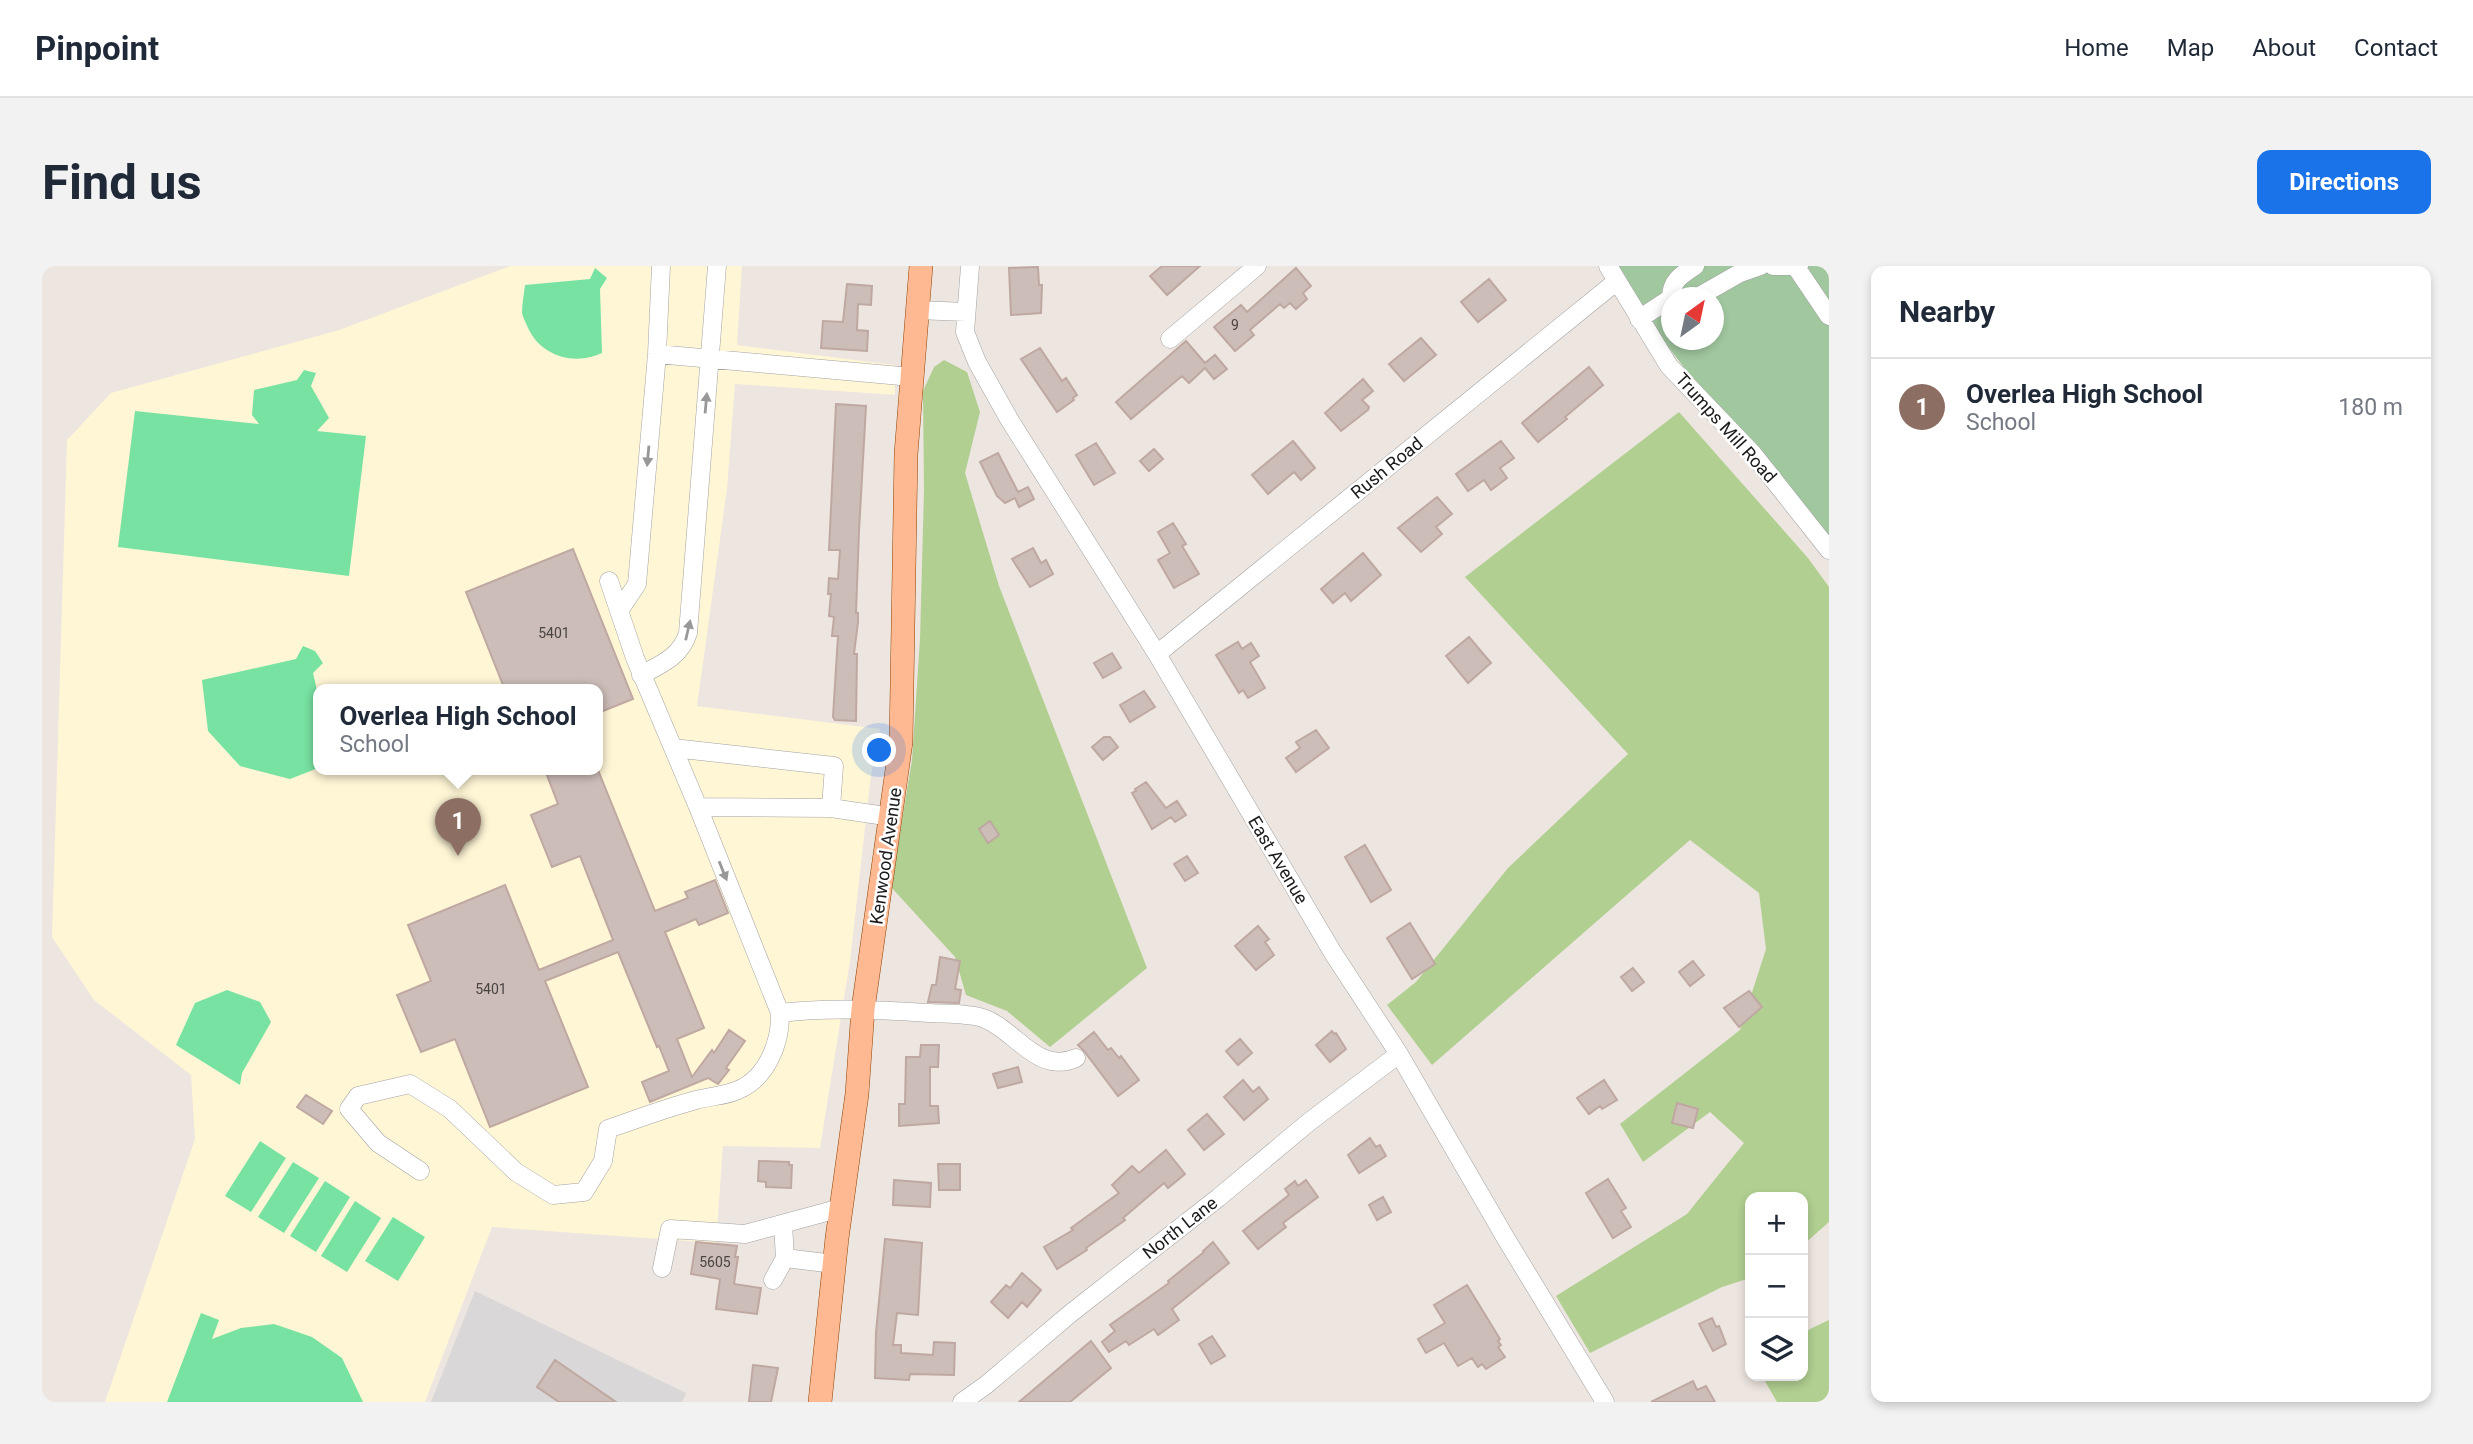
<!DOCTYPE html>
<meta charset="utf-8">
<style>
:root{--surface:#fff;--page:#f2f2f3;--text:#1f2937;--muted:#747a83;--line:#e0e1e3;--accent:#1a73e8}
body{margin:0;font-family:Roboto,sans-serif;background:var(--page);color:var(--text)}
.controls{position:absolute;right:21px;bottom:21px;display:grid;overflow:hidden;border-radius:14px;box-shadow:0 4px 10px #0003}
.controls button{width:63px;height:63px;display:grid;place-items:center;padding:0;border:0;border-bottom:2px solid var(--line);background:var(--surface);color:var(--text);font:35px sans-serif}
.compass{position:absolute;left:1619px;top:21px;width:63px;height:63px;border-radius:50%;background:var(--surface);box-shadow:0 4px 10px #0003;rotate:33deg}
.you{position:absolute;left:838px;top:485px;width:24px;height:24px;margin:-18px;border:5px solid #fff;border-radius:50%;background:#1a73e8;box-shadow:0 0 0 10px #1a73e833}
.badge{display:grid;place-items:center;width:46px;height:46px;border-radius:50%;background:var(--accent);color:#fff;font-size:23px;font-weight:700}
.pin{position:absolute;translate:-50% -58px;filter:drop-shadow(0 2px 4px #0008)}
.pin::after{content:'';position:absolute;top:37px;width:24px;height:21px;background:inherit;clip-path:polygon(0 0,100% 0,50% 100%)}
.popup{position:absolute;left:271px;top:418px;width:290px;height:91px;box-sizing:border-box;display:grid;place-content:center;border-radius:14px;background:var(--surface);filter:drop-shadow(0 2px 5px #0005);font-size:23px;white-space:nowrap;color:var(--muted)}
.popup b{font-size:26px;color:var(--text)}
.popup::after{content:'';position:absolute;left:50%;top:100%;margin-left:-14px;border:14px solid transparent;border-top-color:var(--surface)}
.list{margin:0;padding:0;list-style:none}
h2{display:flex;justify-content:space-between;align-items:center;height:91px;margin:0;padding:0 28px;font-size:30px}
h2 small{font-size:23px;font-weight:400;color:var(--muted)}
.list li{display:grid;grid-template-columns:46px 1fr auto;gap:21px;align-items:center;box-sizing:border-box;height:98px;padding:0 28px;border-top:2px solid var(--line)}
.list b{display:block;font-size:26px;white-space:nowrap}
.list p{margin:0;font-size:23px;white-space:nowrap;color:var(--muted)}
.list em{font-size:23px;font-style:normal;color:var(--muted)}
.icon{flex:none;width:38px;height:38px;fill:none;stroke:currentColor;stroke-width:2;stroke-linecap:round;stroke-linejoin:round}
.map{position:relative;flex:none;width:1787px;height:1136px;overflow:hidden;border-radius:14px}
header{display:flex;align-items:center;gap:42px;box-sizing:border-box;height:98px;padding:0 35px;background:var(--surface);border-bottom:2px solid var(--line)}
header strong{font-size:33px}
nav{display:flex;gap:38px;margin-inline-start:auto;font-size:24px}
.intro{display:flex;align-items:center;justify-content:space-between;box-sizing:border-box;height:168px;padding:0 42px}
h1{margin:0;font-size:49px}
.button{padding:18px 32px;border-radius:14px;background:var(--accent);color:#fff;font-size:24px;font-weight:700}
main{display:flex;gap:42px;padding:0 42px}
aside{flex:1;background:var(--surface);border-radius:14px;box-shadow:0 4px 10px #0003}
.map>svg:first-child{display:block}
.residential{fill:#d9d7d8}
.education{fill:#fff6d6;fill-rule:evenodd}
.forest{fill:#b1cf91}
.cemetery{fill:#a1c79f;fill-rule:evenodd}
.pitch{fill:#77e2a2}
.building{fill:#cdbdb8;stroke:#bfa8a1;stroke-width:2}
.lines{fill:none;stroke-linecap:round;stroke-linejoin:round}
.minor-casing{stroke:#a2a2a2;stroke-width:19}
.major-casing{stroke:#914200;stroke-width:24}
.minor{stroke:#fff;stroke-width:18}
.major{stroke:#ffb992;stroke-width:23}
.oneway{fill:#989898}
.labels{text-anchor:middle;stroke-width:5;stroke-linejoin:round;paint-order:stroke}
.number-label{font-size:14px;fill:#484442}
.street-label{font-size:18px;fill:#1b1b1b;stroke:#fff}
</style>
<header>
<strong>Pinpoint</strong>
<nav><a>Home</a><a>Map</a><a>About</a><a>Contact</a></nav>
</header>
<div class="intro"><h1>Find us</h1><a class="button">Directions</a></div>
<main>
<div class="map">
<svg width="1787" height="1136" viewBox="0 0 1787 1136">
<rect width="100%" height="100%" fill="#ede5df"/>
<path class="residential" d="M433,1025L644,1127L640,1136H389Z"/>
<path class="education" d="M468,0H700L695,79L853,99V129L693,118L685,223L655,440L838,463L829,509L808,695L778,882L681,880L674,977L450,961L383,1136H63L153,873L149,809L52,734L10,671L25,174L69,127L297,64ZM276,424H556V504H276Z"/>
<path class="forest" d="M902,94L925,106L938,146L923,207L957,320L1105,702L1008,781L965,745L924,729L913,691L849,621L870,494L878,373L882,224L881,125L892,101Z
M1637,146L1766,292L1787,321V956L1761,979V931H1708V1012L1680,1021L1548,1087L1514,1030L1645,948L1702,877L1668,846L1601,896L1578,858L1698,764L1724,683L1717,627L1648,574L1390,799L1345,739L1374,716L1466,602L1586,488L1423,311Z
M1787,1054V1136H1735L1720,1110H1761V1069L1768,1063Z"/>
<path class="cemetery" d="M1577,0H1787V271L1647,108L1621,74ZM1630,32H1672V74H1630Z"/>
<path class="pitch" d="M553,2L565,12L558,23L560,87C532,100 499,90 486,62C484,57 481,52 480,47C480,38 482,28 483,19L548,13Z
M262,104L274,107L269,120L287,152L275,165L324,170L307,310L76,281L93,145L217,158L210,149L212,124L255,114Z
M261,380L273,385L281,397L271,407L276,429V502L248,513L198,500L166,465L160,414L254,393Z
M185,724L218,736L229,756L200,807L198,819L134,779L153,737Z
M218,875L244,892L209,946L183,930Z
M251,896L277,912L242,967L216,951Z
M283,915L308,931L274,986L248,970Z
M313,935L339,952L305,1006L279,990Z
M351,951L383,971L356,1015L323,995Z
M159,1047L177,1054L170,1073L199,1062L232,1058L270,1071L300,1092L321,1136H125Z"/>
<path class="building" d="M1120,0H1158L1125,29L1108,10Z
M996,1L997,19H1000L999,47L969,49L967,2Z
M1254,2L1269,20L1261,27L1265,33L1254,43L1248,37L1242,42L1238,38L1208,64L1212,69L1193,85L1172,61L1199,39L1205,46Z
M1447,13L1464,34L1436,56L1419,36Z
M805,18L830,20L829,39L816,38L815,64L826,65L825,85L779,82L781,55L801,56Z
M1379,72L1394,89L1362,115L1347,98Z
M1144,75L1163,97L1173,89L1185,103L1172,113L1163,102L1147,117L1140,110L1089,153L1074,136Z
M998,82L1020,115L1024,112L1035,129L1031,132L1032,134L1015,146L979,93Z
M1547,101L1561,119L1523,151L1525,153L1496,176L1480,157Z
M1321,113L1331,125L1320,134L1327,141L1326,144L1299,165L1283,147Z
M794,138L824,140L817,265L814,347H816V356L812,388H815L814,455L793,454L791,451L796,370H790L792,351L787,350L789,328H786L787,312L796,313L798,284H787Z
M1251,175L1273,202L1259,214L1252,206L1226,228L1210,209Z
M1459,175L1472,192L1458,202L1465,212L1449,224L1442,214L1426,225L1414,208Z
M1054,177L1073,207L1052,219L1034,189Z
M1112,183L1121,193L1107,205L1098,195Z
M956,187L976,226L986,221L992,233L977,241L973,232L963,237L955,230L938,196Z
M1395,231L1410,248L1394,261L1400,268L1379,286L1356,262Z
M1131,257L1144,278L1140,280L1157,308L1132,322L1116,294L1128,287L1116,266Z
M991,282L999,297L1004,294L1011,308L988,321L970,293Z
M531,283L591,433L556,447V424H463L424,326Z
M1321,287L1339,309L1309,335L1303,327L1291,337L1279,323Z
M1427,371L1449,397L1426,417L1404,390Z
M1196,376L1200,383L1209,377L1217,390L1208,396L1223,422L1206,432L1201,424L1197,427L1174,389Z
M1070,387L1079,402L1061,412L1052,397Z
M1102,425L1113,441L1088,456L1078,439Z
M1274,464L1287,482L1254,506L1244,492L1258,482L1254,476Z
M1062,471H1068L1076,481L1061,494L1050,481Z
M503,504H556L613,645L646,632L643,626L673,614L686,647L657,659L654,653L623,666L662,762L635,773L650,811L670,784L672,787L687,764L703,775L684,802L687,804L676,818L666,812L608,836L600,816L627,805L617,780L615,781L576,686L503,715L546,821L448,861L413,773L379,786L355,729L389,715L366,659L463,619L497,704L571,674L538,590L510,601L489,549L516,538Z
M1104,516L1124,542L1135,535L1144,549L1133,556L1129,551L1110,563L1090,527L1094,525L1093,523Z
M948,555L957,569L946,577L937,563Z
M1323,579L1349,624L1329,636L1303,591Z
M1145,590L1156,607L1143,615L1132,598Z
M1368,657L1393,698L1370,713L1345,672Z
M1216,660L1227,673L1223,676L1232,689L1214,704L1193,680Z
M898,691L918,695L913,723L919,724L917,737L886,736L890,719H894Z
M1651,695L1662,709L1648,720L1637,706Z
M1591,702L1602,716L1590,725L1579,711Z
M1707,725L1720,741L1697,761L1682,742Z
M1290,765L1292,768L1294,767L1304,783L1288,796L1274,779Z
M1052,766L1066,784L1069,782L1077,792L1079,790L1097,814L1076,830L1042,785L1036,779Z
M1198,773L1210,787L1196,799L1184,785Z
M879,779H897L896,801H888V840H896L897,857L857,860V838H863L864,791H878Z
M976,801L980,816L956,822L951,808Z
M1201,814L1211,826L1217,821L1226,833L1202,854L1182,831Z
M1562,814L1575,834L1560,843L1558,840L1547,848L1535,832Z
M264,829L290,845L281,858L255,841Z
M1635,837L1656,843L1651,862L1630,857Z
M1165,848L1182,868L1162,884L1146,864Z
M1328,872L1334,881L1338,879L1344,890L1317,907L1306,889Z
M1124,884L1143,908L1126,922L1122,917L1081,952L1083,954L1044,982L1045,984L1015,1003L1002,981L1031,964L1029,962L1077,927L1070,919L1090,900L1097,907Z
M717,895L747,896V899H750L749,922L724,921V916L716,915Z
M896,898H918V924H897Z
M1566,913L1584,942L1579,945L1589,961L1571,972L1544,927Z
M852,914L889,917L888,941L851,939Z
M1264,914L1276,931L1241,957L1244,961L1216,983L1201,965L1247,929L1243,923L1253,915L1256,920Z
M1341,931L1349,946L1335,954L1327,939Z
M843,973L880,977L876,1049L855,1047L851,1079H859V1087L891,1089L892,1076L913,1077L912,1109L868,1108L867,1114L833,1112L834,1066Z
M654,976L695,980L693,991H696L692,1018L719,1022L715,1048L674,1043L678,1013L649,1008Z
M1171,976L1187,997L1130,1043L1137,1054L1116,1069L1112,1063L1087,1079L1084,1075L1067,1086L1060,1076L1073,1065L1068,1059L1127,1017L1126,1015L1162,986L1161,985Z
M980,1007L999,1024L985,1041L980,1036L966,1052L949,1036L964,1019L968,1022Z
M1425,1019L1458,1073L1456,1075L1459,1079L1456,1081L1463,1091L1444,1103L1440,1098L1436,1101L1430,1092L1416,1100L1402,1077L1384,1087L1376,1073L1403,1057L1392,1039Z
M1670,1052L1674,1061L1677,1060L1684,1078L1671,1085L1657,1058Z
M1170,1070L1183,1090L1169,1098L1157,1078Z
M1049,1075L1069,1102L1028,1136H977Z
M513,1094L574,1136H517L495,1121Z
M711,1099L736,1102L729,1136H707Z
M1651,1115L1655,1124L1664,1120L1673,1136H1609Z"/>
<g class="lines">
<defs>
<path id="minor" d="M928,0L923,66L935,96L967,153L1115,388L1291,687L1357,788L1463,971L1563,1136
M1566,0L1627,100L1711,188L1787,284
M1731,0H1757
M1754,1L1787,50
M1629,32C1629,15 1639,9 1653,0
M1654,32L1698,7L1718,0
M875,44L924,46
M1597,53L1629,32
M1128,73L1215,0
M615,88L870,111
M577,345L595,318L615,88L619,0
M1115,388L1575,15
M599,409C620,398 639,390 646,367L675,0
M631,482L792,500L789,542
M656,541L789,542L850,551
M738,747C788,741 838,744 888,747C904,748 925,747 941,752C974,764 995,809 1034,792
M378,905L336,877L307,843L316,830L368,818L408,843L474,906L511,929L542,926L561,895L566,863C595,853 624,842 654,834C668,830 683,830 696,824C725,812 739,776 738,747L656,541L593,392L567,315
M743,992L792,998
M620,1002L628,963L703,968L799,942
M731,1014L743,992L741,958
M920,1136L944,1119L1029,1047L1176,932L1267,856L1357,788"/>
<path id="major" d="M778,1136L795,972L815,828L821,743L859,476L864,188L879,0"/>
</defs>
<use href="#minor" class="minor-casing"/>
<use href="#major" class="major-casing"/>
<use href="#minor" class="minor"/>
<use href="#major" class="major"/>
</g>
<defs><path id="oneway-solid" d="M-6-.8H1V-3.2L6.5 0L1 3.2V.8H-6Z" transform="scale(1.75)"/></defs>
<g class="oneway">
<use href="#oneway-solid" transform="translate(664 137) rotate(-85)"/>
<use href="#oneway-solid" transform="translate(606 190) rotate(95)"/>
<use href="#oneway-solid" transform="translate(646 364) rotate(-77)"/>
<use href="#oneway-solid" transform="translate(681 605) rotate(68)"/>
</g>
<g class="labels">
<g class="number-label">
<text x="1193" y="64">9</text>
<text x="512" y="372">5401</text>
<text x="449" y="728">5401</text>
<text x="673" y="1001">5605</text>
</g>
<g class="street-label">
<text transform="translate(1684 162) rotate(48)" y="6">Trumps Mill Road</text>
<text transform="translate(1345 202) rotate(-39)" y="6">Rush Road</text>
<text transform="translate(844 590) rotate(-82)" y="6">Kenwood Avenue</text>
<text transform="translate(1236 594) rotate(59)" y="6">East Avenue</text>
<text transform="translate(1138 962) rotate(-38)" y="6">North Lane</text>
</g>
</g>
</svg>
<div class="controls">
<button>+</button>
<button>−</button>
<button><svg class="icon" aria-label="layers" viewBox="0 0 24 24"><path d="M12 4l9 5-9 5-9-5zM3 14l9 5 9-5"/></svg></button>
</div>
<svg class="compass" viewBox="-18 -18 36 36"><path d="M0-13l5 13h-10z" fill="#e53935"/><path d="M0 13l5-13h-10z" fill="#747a83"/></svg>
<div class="you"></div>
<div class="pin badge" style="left:416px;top:590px;background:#8d6e63">1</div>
<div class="popup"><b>Overlea High School</b>School</div>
</div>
<aside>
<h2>Nearby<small></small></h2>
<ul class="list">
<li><span class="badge" style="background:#8d6e63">1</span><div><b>Overlea High School</b><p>School</p></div><em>180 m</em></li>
</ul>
</aside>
</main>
